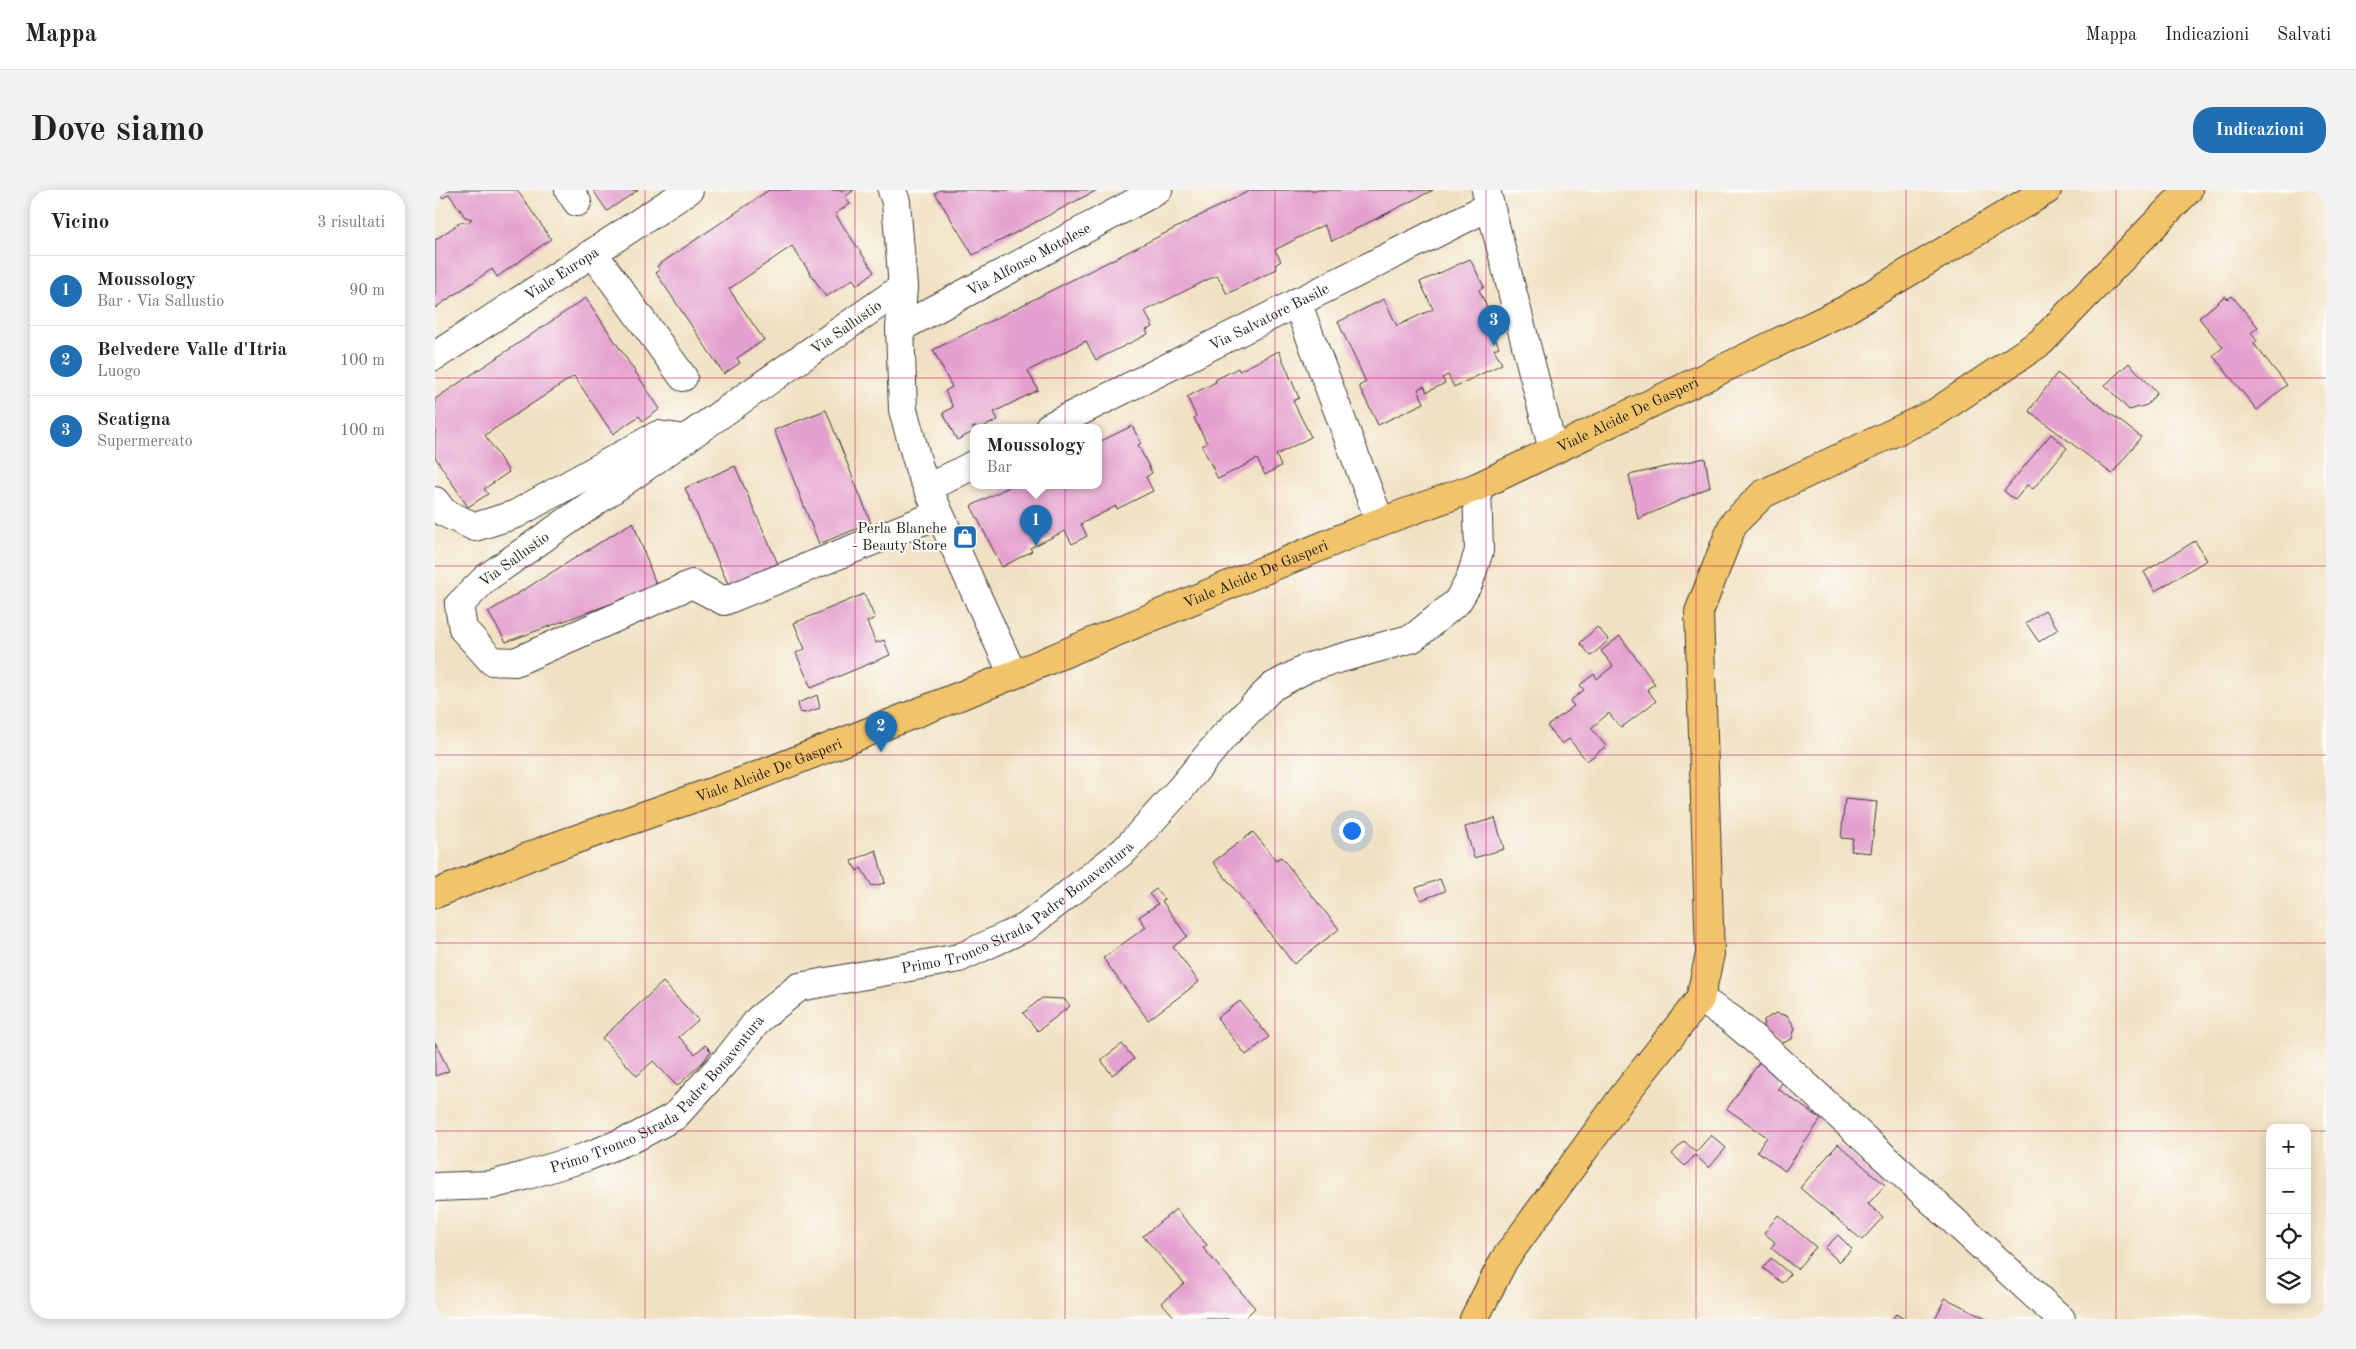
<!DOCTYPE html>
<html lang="it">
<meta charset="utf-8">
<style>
:root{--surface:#fff;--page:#f2f2f2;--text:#222;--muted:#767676;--line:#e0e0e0;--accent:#1f6fb2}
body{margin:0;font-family:"Old Standard TT",serif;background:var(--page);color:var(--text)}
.controls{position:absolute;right:15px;bottom:15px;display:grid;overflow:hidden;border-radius:10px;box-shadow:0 2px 12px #0003}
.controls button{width:45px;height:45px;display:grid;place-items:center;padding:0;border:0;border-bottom:1px solid var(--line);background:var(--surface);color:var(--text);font:25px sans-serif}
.you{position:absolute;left:916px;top:640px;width:18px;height:18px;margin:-12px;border:4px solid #fff;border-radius:50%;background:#1a73e8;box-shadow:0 0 0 8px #1a73e833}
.badge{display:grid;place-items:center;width:32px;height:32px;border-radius:50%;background:var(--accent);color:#fff;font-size:16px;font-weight:700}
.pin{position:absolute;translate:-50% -41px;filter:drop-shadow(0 1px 2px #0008)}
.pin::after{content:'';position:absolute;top:26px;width:18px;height:15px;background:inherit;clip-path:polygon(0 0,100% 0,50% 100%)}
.popup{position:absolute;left:535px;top:234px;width:132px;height:65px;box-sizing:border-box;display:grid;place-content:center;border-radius:10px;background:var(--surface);filter:drop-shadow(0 1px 4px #0005);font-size:16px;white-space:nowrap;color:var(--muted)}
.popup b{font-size:19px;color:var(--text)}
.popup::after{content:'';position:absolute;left:50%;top:100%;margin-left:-10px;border:10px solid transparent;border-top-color:var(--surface)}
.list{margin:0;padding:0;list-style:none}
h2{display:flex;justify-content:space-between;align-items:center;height:65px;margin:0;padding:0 20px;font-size:21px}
h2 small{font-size:16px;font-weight:400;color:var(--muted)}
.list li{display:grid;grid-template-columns:32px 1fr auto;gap:15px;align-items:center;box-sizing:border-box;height:70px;padding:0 20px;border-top:1px solid var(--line)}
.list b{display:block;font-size:19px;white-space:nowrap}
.list p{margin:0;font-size:16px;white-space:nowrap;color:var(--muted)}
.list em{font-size:16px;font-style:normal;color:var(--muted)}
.icon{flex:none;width:28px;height:28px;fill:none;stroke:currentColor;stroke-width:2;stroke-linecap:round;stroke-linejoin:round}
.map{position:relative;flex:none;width:1891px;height:1129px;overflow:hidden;border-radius:20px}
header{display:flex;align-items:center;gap:30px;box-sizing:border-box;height:70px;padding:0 25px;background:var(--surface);border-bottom:1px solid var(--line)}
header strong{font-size:24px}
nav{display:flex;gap:28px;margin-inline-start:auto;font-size:18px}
.intro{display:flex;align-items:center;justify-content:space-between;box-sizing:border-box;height:120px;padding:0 30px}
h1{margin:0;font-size:35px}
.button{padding:12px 22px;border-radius:20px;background:var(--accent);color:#fff;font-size:18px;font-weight:700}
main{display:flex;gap:30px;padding:0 30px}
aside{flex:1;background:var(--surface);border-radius:20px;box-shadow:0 2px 12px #0003}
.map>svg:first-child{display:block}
.building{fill:#e4a0ce}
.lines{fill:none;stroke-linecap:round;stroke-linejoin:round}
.minor-casing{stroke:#3c3a35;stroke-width:30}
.major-casing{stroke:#3c3a35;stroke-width:30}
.minor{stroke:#fff;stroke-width:28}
.major{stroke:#f1c36a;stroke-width:28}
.grid{fill:none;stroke:#c2185b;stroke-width:1;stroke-opacity:0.55}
.labels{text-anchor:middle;stroke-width:4;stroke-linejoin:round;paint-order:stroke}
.street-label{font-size:15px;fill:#1c1c1c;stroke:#fdfcf7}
.poi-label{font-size:15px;fill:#1c1c1c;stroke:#fdfcf7;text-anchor:end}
</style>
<header>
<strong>Mappa</strong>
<nav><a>Mappa</a><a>Indicazioni</a><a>Salvati</a></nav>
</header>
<div class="intro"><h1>Dove siamo</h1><a class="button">Indicazioni</a></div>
<main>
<aside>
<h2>Vicino<small>3 risultati</small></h2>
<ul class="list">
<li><span class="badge">1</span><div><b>Moussology</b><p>Bar · Via Sallustio</p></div><em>90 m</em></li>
<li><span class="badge">2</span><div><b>Belvedere Valle d'Itria</b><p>Luogo</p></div><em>100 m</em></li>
<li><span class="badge">3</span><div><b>Scatigna</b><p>Supermercato</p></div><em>100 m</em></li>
</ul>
</aside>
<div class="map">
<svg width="1891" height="1129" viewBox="0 0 1891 1129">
<rect width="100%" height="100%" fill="#fdfcf7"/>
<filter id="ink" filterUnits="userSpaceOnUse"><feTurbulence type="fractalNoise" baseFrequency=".02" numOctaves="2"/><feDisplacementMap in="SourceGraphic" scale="10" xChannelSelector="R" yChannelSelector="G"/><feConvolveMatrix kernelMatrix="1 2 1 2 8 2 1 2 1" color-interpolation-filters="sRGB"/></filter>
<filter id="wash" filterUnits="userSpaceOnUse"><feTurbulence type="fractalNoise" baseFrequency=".0096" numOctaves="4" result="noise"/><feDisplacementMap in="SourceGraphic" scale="20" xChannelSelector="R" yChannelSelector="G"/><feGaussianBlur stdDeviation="1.12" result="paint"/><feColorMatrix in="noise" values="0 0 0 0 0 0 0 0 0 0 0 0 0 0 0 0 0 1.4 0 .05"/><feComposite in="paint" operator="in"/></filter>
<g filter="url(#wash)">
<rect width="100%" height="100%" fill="#f1e1c2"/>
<g id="blocks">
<path class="building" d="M2,0H82L116,49L62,87L57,79L0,118V50L26,32L32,33L37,29L30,27L14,4L8,8Z
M158,0H203L172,21Z
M334,0H419L410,7L415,14L400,24L439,82L422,95L418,89L391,107L357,56L294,99L329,150L302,168L305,173L289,184L221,83L225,80L222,76Z
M505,0H662L538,65L500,3Z
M816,0H998L897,51L889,35L882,38L840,60L846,71L840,75L842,79L792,104L782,85L710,121L718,137L711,140L713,144L661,170L651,151L593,181L603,200L559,222L563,230L548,237H538V242L522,250L508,223L518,217L510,201L517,197L498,160Z
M1035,69L1049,97L1044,100L1059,132L1054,135L1064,157L1059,159L1067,174L1019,197L1013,185L1007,188L1010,193L992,202L989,196L983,199L989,213L943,235L924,196L931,192L903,132L949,109L962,136L998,119L985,92Z
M1790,106L1793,109L1797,106L1823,137L1816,143L1822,151L1819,154L1852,195L1822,220L1778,166L1788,157L1764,128Z
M151,108L225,219L208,231L204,226L178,244L139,186L50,245L74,282L49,299L53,304L33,317L0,267V209Z
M844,161L864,208L858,211L876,247L841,265L846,276L830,285L822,269L783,289L767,256L772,253L759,228L761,226L752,207L781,192L780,190L803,178L804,181Z
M1694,173L1722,203L1712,215L1694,220L1670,195Z
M1622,183L1706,247L1677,284L1594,221Z
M391,220L436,333L384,354L339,240Z
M697,236L706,253L703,255L717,283L711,287L718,301L682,319L681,316L646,334L652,346L637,354L630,341L595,358L597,361L567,377L536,316L578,295H664V252Z
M1616,244L1632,258L1598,299L1592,295L1580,310L1569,301Z
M1270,268L1275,297L1203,329L1194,285Z
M300,276L343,374L294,396L250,298Z
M198,332L222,397L71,452L53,422Z
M1760,351L1772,370L1720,401L1709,382Z
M429,404L440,428L432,432L441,453L449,450L455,465L376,498L361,463L370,459L359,433Z
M1610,420L1623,439L1604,452L1591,433Z
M1162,437L1174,450L1156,466L1145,453Z
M1185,446L1220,494L1212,499L1221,511L1186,538L1174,523L1156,538L1171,556L1152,571L1134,549L1127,554L1112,536L1139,516L1135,511L1149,500L1145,495L1159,484L1162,489L1178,476L1166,461Z
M382,505L385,518L370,523L365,522L363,513Z
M1410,609L1442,612L1436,663L1416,661L1418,649L1406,648Z
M1060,628L1069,659L1039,668L1030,637Z
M818,642L841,670L846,667L904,739L859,774L778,672Z
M441,660L450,693L437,696L426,678L422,681L416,671Z
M1005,689L1010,701L986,710L981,698Z
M721,699L729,709L727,711L752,746L738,757L764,792L713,830L668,768L711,737L704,727L723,714L714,704Z
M228,792L263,830L244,847L260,864L270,855L276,861L268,872L242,896L218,871L202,886L167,848Z
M607,808L629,809L635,816L603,841L588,823Z
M805,811L834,847L811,865L782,828Z
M1341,823L1353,826L1360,838L1357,849L1346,854L1327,844L1329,830Z
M0,852L14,881L0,886Z
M687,854L699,869L677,885L666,870Z
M1328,867L1353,884L1343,899L1386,929L1350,981L1322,961L1332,947L1292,919Z
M1276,945L1291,958L1274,978L1260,965L1250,976L1237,964L1249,951L1261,962Z
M1403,954L1450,995L1433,1014L1448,1027L1427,1050L1365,998Z
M741,1019L772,1055L768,1058L820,1118L809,1129H741L727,1113L749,1093L708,1046Z
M1343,1025L1381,1057L1362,1079L1336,1058L1340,1052L1329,1043Z
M1403,1045L1417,1059L1404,1072L1390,1058Z
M1336,1068L1355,1084L1347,1093L1328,1078Z
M1510,1108L1551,1128V1129H1500Z
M1461,1124L1469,1129H1457Z"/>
</g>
</g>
<g filter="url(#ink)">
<use href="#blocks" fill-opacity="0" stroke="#3c3a35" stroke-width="1"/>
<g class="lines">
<defs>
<g id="minor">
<path d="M134,0L142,12"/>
<path d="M457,0L461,12L468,97L465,138L468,220L485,281L578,485"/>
<path d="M1051,0L1118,260"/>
<path d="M158,63L248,187"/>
<path d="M468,97L51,388L24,415L28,439L57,471L80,472L257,394L289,411L504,324"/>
<path d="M862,112L945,332"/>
<path id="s1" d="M465,138L723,0"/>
<path id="s2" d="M0,166L254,0"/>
<path id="s3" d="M614,237L1055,16"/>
<path d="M493,298L538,275"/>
<path d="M0,311L8,322L40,337L81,324L223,245L251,249"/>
<path d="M1265,809L1296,829L1337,864L1626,1129"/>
<path id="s4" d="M0,997L56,995L89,986L151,967L201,947L240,926L294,867L324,829L364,797L524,768L591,737L690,660L747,597L788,547L837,497L874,477L978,448L1022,412L1034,392L1044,361L1042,297"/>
</g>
<g id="major">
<path id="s5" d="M0,704L113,659L314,589L578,485L945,332L1042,297L1410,120L1612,0"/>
<path d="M1039,1129L1069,1070L1189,905L1265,809L1275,764L1264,422L1298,334L1328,304L1500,223L1606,152L1753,0"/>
</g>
</defs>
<use href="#minor" class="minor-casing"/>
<use href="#major" class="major-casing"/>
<use href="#minor" class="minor"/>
<use href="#major" class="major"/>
</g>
</g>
<path class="grid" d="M210,0V1129M420,0V1129M630,0V1129M840,0V1129M1051,0V1129M1261,0V1129M1471,0V1129M1681,0V1129M0,188H1891M0,376H1891M0,565H1891M0,753H1891M0,941H1835M1872,941H1891"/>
<defs>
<symbol id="shop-square" viewBox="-11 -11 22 22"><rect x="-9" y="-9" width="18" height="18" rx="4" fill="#1f6fb2" stroke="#fdfcf7"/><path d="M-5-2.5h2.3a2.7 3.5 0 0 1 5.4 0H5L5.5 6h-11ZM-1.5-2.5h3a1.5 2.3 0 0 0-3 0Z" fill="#fff"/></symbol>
</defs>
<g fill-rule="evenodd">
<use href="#shop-square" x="516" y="333" width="28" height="28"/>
</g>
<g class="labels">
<g class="street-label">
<text dy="5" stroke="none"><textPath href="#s1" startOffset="146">Via Alfonso Motolese</textPath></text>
<text dy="5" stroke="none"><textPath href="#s2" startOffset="151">Viale Europa</textPath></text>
<text dy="5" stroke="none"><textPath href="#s3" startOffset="246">Via Salvatore Basile</textPath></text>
<text transform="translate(411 137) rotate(-35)" y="5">Via Sallustio</text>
<text dy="5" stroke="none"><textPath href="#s5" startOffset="1286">Viale Alcide De Gasperi</textPath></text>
<text transform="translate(79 369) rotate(-36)" y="5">Via Sallustio</text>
<text dy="5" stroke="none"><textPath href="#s5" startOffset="881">Viale Alcide De Gasperi</textPath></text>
<text dy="5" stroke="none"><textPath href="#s5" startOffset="356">Viale Alcide De Gasperi</textPath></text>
<text dy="5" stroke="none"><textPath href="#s4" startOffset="670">Primo Tronco Strada Padre Bonaventura</textPath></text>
<text dy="5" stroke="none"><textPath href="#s4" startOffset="251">Primo Tronco Strada Padre Bonaventura</textPath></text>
</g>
<g class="poi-label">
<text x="512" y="343">Perla Blanche<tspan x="512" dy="17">- Beauty Store</tspan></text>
</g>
</g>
</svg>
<div class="controls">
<button>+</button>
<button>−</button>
<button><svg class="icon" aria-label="locate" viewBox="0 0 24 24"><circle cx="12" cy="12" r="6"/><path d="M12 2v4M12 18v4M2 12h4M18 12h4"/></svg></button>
<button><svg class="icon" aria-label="layers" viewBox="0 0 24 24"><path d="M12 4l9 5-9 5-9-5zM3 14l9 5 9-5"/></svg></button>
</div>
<div class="you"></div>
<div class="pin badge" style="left:601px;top:356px">1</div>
<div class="popup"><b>Moussology</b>Bar</div>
<div class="pin badge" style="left:446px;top:562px">2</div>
<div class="pin badge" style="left:1059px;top:156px">3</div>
</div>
</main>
